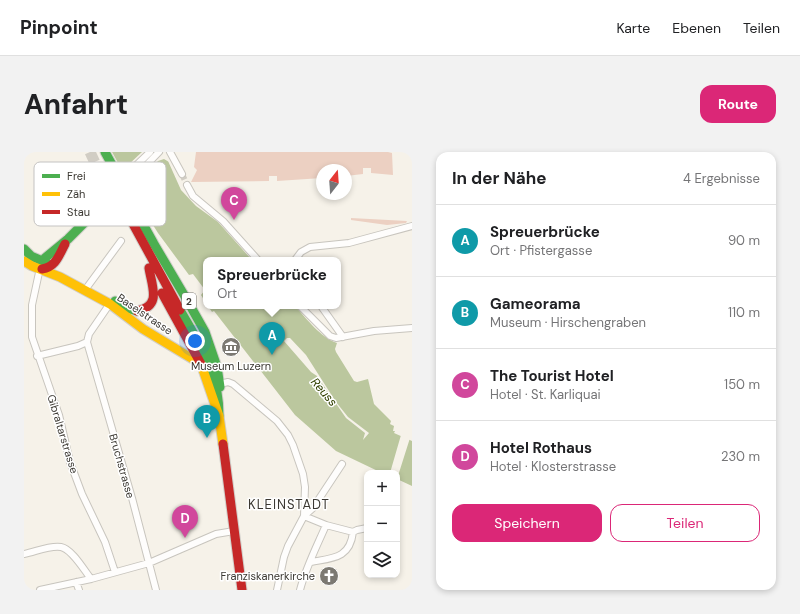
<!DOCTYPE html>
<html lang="de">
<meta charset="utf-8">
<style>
:root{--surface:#fff;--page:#f2f2f2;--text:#202124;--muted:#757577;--line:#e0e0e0;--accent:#db2777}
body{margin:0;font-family:"DM Sans",sans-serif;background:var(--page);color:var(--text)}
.controls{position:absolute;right:12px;bottom:12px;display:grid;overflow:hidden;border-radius:8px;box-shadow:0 2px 6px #0003}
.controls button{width:36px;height:36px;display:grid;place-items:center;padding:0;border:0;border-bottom:1px solid var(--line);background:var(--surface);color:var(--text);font:20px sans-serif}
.compass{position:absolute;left:292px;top:12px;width:36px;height:36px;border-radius:50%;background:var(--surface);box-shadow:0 2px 6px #0003;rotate:17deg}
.you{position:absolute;left:171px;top:189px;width:14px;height:14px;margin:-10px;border:3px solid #fff;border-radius:50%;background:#1a73e8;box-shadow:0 0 0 6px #1a73e833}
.badge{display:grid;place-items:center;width:26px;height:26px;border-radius:50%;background:var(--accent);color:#fff;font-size:13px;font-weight:700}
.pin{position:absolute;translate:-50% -33px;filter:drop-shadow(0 1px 2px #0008)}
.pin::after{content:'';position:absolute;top:21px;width:14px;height:12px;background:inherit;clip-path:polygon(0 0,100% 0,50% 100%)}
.popup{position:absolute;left:179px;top:105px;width:138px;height:52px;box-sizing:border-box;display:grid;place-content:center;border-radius:8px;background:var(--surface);filter:drop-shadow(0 1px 3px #0005);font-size:13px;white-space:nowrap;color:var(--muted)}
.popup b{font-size:15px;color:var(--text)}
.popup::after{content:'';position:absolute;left:50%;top:100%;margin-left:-8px;border:8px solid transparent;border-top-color:var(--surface)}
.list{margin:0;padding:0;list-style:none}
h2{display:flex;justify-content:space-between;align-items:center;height:52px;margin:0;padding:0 16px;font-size:17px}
h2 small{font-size:13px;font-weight:400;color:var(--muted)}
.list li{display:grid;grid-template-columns:26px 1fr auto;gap:12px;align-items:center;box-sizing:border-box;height:72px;padding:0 16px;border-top:1px solid var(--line)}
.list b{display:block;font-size:15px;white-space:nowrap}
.list p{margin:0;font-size:13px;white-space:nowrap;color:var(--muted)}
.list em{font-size:13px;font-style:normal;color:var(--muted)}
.actions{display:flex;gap:8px;padding:12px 16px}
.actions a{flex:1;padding:9px 0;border:1px solid var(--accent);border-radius:12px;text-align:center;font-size:14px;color:var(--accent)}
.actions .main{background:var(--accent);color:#fff}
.icon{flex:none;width:22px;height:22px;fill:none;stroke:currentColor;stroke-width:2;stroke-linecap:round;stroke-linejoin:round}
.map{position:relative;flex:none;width:388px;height:438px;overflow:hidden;border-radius:12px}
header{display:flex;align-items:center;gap:24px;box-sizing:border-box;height:56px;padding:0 20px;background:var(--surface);border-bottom:1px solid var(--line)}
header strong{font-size:19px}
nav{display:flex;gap:22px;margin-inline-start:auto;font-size:14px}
.intro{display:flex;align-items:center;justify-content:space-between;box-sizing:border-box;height:96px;padding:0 24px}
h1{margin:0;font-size:28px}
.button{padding:10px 18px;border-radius:12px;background:var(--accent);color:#fff;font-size:14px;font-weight:700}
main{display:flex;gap:24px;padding:0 24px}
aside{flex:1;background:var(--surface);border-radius:12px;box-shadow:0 2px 6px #0003}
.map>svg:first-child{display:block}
.green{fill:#ecd0c2}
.water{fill:#bbc79e;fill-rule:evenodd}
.pier{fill:#f6f2e9}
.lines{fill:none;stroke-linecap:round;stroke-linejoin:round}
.street-tunnel{stroke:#d1cdc4;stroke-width:6;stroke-dasharray:6 3;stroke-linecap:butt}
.highway-tunnel{stroke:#d1cdc4;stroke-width:11;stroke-dasharray:11 5.5;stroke-linecap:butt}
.street-casing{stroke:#c8c5be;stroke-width:8}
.fast-casing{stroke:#d1cfca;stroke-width:11}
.slow-casing{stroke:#d1cfca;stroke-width:11}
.jam-casing{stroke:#d1cfca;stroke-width:11}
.street{stroke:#fefdfc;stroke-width:6}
.fast{stroke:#4caf50;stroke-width:9}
.slow{stroke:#ffc107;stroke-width:9}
.jam{stroke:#c62828;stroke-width:9}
.labels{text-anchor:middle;stroke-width:3;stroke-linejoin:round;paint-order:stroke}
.shield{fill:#fff;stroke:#767470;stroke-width:1}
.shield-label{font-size:10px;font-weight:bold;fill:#3b3832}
.street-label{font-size:11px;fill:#3b3832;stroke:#fff}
.poi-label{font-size:11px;fill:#3b3832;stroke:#fff}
.water-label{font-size:12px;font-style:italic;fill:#324100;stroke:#fff}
.quarter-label{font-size:13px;letter-spacing:1px;fill:#3b3832;stroke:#fff}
.key{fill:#fff;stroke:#c4c3c2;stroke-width:1}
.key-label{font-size:11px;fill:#3b3832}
</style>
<header>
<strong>Pinpoint</strong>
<nav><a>Karte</a><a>Ebenen</a><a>Teilen</a></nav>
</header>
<div class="intro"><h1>Anfahrt</h1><a class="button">Route</a></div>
<main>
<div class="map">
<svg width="388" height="438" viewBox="0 0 388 438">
<rect width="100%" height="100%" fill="#f6f2e9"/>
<path class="green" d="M172,0H364L368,1L369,23L347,21V16H339V22L322,24V18H298V26L253,29V24H245V29L167,30L173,18L170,15Z
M327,66L383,69L382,71L363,73L327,68Z"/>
<path class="water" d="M88,0H140L157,38L172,54L194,70L228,108H182V151L177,143L181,138L169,122L165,123L134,81L122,62Z
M184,154H271C283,167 296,185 313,191L311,197L312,200L330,229L333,230L344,227L350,252L367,269L366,272L370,274L369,279H371L370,281L388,289V334L373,327V321H358L312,299L271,263L190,159L188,160ZM263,186H266L282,203L312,250L324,265L345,281L339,288L341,281L322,266L293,224L287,220L260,189Z"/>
<path class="pier" d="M118,0H141L145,10L140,7L134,9L112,32L110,35V41L95,15L99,16L103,14Z
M377,283L386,286L373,327V321H366Z"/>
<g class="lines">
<path class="street-tunnel" d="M158,22L163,33"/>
<path class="highway-tunnel" d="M66,0L91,54"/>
<defs>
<path id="street" d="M146,0L158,22
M98,27L126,0
M163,33L169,44L199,69L234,108
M102,34L135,0
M271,108L277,100L286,95L325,91L388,74
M16,116L8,153V185L35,263L46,310L58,342L81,390L91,420
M61,138L97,89
M87,150L65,182L63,190L108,346L132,438
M276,154L306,184L312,186L350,179L388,176
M297,154L319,185
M13,204L54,194L63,190
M196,232L204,230L209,232L253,269L264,283L269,293L279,322L281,335L280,364
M280,364L302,373L329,380L333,378L343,376
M0,402C11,400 26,393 37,395C48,397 60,418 67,427
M287,410C308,406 326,407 329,380
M52,430L55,438
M16,438L67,427L125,411L192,382L210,379
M253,438L260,405L264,394L280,364L289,356L318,312
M276,438C282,415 293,394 302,373"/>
<path id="fast" d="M81,0L92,20L98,27
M68,63C77,48 85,32 104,45L130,92L163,148L181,180L193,215L196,235
M0,97L7,104L23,111
M16,116L21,106L44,87L68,63L80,56L102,34L106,48
M91,149L103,156L113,159
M156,158C177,195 195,220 195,264"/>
<path id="slow" d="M0,109L8,114L36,125L86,152L119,177L177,212L195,264L199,292"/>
<path id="jam" d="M96,48L156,158
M18,117C32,115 35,103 41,92
M138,141L177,212
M113,159C138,154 128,135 125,116
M199,292L218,438"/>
</defs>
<use href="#street" class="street-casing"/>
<use href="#fast" class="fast-casing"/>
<use href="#slow" class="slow-casing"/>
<use href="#jam" class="jam-casing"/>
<use href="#street" class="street"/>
<use href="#fast" class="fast"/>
<use href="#slow" class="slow"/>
<use href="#jam" class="jam"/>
</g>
<defs>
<symbol id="museum-disc" viewBox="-11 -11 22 22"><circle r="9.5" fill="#7c7972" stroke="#fff"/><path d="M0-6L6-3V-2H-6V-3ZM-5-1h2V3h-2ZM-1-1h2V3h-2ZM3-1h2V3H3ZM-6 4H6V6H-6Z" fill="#fff"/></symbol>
<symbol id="church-disc" viewBox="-11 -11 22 22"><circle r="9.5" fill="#7c7972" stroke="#fff"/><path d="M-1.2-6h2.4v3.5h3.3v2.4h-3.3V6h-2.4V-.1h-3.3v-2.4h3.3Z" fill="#fff"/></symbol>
</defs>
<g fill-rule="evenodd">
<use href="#museum-disc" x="196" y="184" width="22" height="22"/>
<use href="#church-disc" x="294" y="413" width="22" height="22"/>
</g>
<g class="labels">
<rect class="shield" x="158" y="141" width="14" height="16" rx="3"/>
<g class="shield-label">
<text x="165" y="153">2</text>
</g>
<g class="street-label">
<text transform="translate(121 162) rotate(34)" y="4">Baselstrasse</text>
<text transform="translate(39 282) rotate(73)" y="4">Gibraltarstrasse</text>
<text transform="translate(98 314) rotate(74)" y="4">Bruchstrasse</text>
</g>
<g class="poi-label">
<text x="207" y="218">Museum Luzern</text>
<text x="291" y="428" text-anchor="end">Franziskanerkirche</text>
</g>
<g class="water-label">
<text transform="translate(300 240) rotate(49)" y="4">Reuss</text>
</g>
<g class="quarter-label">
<text x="265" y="357">KLEINSTADT</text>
</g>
</g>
<rect x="10" y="10" width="132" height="64" rx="6" class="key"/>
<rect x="18" y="22" width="18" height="4" fill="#4caf50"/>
<rect x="18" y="40" width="18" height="4" fill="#ffc107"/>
<rect x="18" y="58" width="18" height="4" fill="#c62828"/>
<g class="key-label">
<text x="43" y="28">Frei</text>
<text x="43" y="46">Zäh</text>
<text x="43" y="64">Stau</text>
</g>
</svg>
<div class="controls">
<button>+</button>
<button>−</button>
<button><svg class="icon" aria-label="layers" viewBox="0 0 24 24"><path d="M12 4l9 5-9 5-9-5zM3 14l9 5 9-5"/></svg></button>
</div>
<svg class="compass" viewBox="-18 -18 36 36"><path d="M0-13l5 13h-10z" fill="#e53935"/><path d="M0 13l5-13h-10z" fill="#757577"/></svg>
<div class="you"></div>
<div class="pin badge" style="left:248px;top:203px;background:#0f9aa8">A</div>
<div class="popup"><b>Spreuerbrücke</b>Ort</div>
<div class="pin badge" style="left:183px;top:286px;background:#0f9aa8">B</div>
<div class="pin badge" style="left:210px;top:68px;background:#d1479c">C</div>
<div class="pin badge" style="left:161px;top:386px;background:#d1479c">D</div>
</div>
<aside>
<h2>In der Nähe<small>4 Ergebnisse</small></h2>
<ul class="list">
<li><span class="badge" style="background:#0f9aa8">A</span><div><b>Spreuerbrücke</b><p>Ort · Pfistergasse</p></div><em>90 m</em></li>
<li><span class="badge" style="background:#0f9aa8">B</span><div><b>Gameorama</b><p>Museum · Hirschengraben</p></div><em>110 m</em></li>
<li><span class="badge" style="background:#d1479c">C</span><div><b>The Tourist Hotel</b><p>Hotel · St. Karliquai</p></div><em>150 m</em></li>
<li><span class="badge" style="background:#d1479c">D</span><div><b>Hotel Rothaus</b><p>Hotel · Klosterstrasse</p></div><em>230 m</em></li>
</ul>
<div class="actions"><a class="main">Speichern</a><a>Teilen</a></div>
</aside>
</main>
